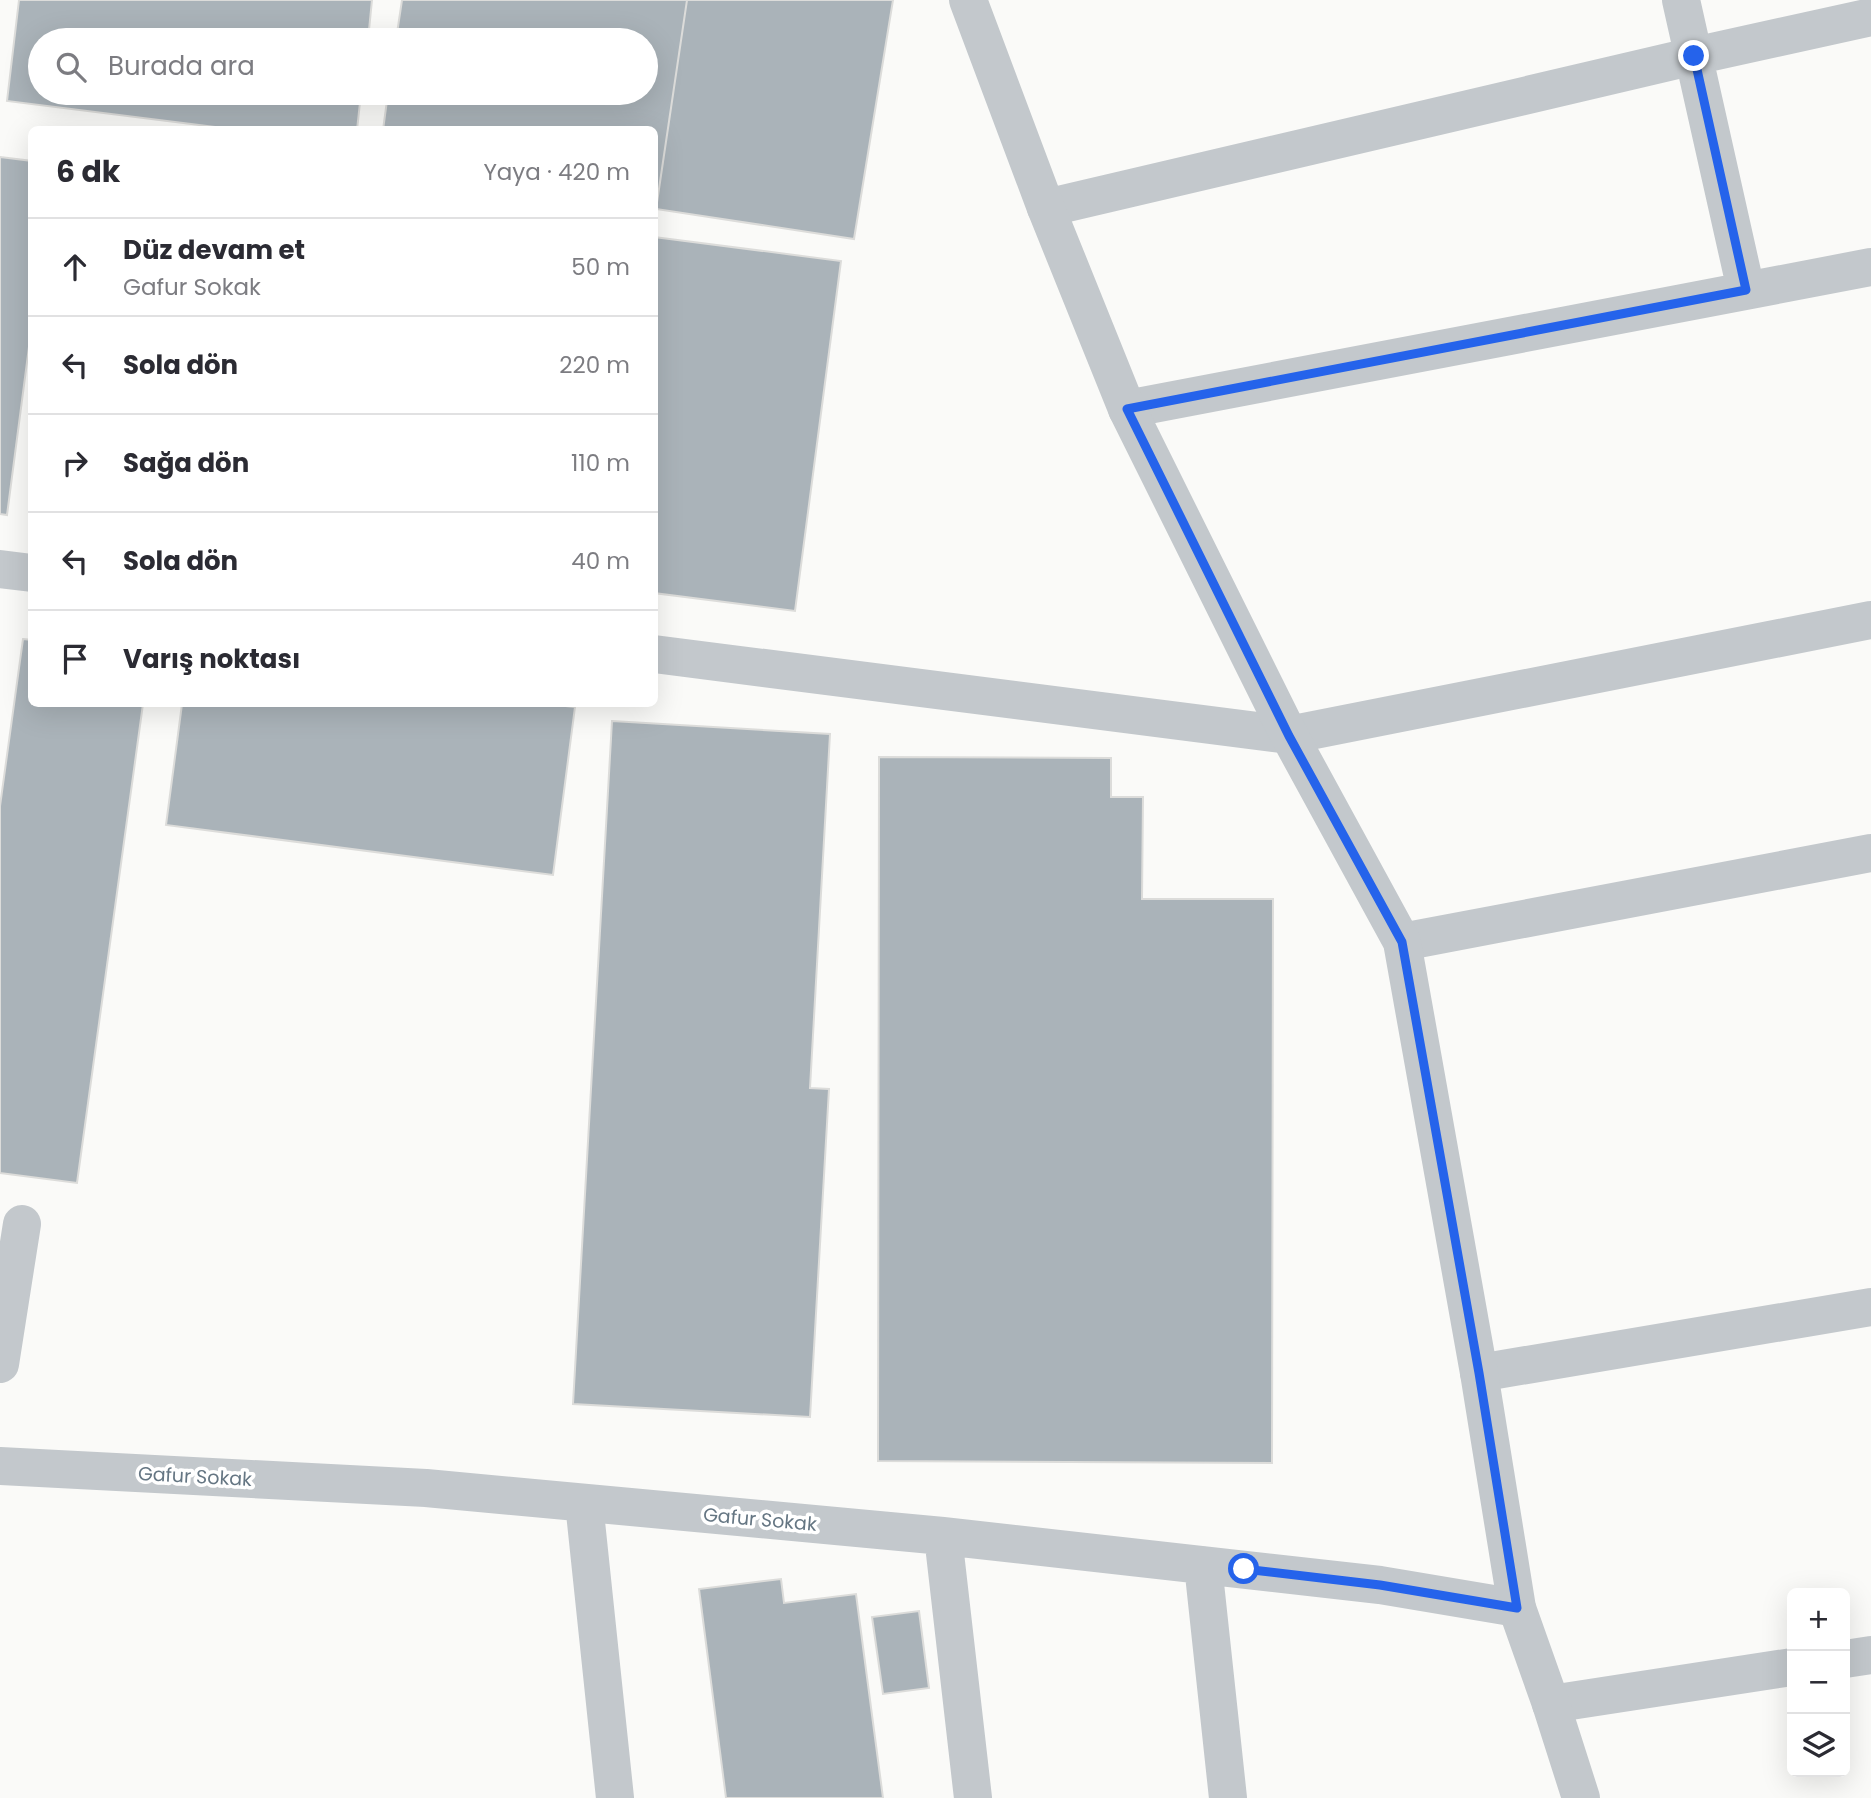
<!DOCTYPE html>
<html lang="tr">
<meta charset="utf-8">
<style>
:root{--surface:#fff;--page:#f7f7f7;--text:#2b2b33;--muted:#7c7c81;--line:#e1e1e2}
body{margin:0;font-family:Poppins,sans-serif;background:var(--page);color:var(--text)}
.controls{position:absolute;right:21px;bottom:21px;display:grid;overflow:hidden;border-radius:10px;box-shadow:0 7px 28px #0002}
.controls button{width:63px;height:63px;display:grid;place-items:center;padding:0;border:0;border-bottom:2px solid var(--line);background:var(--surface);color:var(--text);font:35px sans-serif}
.stop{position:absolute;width:21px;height:21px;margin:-16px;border:5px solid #2563eb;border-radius:50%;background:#fff}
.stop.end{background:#2563eb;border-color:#fff;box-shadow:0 2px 7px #0008}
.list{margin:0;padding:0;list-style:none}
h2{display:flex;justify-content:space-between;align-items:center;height:91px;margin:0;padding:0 28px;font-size:30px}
h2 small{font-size:23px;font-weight:400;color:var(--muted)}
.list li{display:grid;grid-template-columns:46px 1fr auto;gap:21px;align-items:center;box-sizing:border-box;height:98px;padding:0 28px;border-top:2px solid var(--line)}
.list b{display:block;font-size:26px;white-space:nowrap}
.list p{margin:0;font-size:23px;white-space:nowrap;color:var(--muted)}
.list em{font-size:23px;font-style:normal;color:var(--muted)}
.icon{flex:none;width:38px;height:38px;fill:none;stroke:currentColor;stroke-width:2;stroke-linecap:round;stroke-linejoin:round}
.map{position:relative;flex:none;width:1871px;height:1798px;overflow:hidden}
.search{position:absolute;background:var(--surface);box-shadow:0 7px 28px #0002;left:28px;top:28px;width:630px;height:77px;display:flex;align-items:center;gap:18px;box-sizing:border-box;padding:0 24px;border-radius:38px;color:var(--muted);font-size:26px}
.panel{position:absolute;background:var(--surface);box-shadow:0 7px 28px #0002;left:28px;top:126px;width:630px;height:581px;border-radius:10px}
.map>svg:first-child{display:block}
.building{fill:#aab3b9;stroke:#dcdcda;stroke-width:2}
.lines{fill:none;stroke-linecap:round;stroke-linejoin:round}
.minor{stroke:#c3c8cc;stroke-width:38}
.tertiary{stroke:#c3c8cc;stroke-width:38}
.route{stroke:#2563eb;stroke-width:9}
.labels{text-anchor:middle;stroke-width:7;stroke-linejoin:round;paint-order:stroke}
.street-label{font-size:19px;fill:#657683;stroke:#fff}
</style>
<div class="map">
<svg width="1871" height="1798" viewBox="0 0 1871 1798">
<rect width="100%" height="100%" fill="#fafaf8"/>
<path class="building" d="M19,0H372L368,40H40V93H361L357,130H239L7,101Z
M402,0H687L656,209H654V130H383L388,93H646V40H396Z
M687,0H893L854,239L656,209Z
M0,157L32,161V324L7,515L0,514Z
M654,237L841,261L795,611L654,593Z
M23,639L32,640V704H143L77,1183L0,1173V806Z
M182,704H547L575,707L553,875L166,825Z
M612,721L830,734L810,1088L829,1089L810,1417L573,1404Z
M879,757L1111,758V797H1143L1142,899H1273L1272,1463L878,1461Z
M781,1579L784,1603L856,1594L883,1798H726L699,1589Z
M919,1611L929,1688L883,1694L872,1617Z"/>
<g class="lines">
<path class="minor" d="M1681,0L1746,290
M1046,208L1694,56L1871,17
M1127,409L1871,267
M0,569L32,573
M654,654L1289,735L1871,620
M1402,942L1871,853
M0,1364L22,1224
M1479,1373L1871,1307
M0,1466L426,1488L943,1536L1380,1585L1517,1608
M584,1503L615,1798
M943,1536L973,1798
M1203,1565L1228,1798
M1845,1659L1871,1655
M1551,1704L1792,1667"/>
<path class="tertiary" d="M968,0L1046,208L1127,409L1289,735L1402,942L1479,1373L1517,1608L1551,1704L1581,1798"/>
</g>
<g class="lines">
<path class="route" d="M1244,1569L1380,1585L1517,1608L1479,1373L1402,942L1289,736L1127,409L1746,290L1694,56"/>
</g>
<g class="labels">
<g class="street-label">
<text transform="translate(195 1476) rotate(3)" y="7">Gafur Sokak</text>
<text transform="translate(760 1519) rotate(5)" y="7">Gafur Sokak</text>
</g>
</g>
</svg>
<div class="controls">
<button>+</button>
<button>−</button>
<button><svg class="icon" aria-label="layers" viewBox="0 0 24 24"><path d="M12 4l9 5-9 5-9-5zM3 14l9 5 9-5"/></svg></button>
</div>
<div class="stop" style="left:1244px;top:1569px"></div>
<div class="stop end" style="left:1694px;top:56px"></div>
<div class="search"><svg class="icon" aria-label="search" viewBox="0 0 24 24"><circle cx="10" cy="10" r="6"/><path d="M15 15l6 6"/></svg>Burada ara</div>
<section class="panel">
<h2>6 dk<small>Yaya · 420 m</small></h2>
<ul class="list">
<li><svg class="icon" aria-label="ahead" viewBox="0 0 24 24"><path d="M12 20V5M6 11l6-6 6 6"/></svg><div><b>Düz devam et</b><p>Gafur Sokak</p></div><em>50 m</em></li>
<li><svg class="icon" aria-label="left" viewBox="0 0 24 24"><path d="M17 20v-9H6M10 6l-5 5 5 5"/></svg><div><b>Sola dön</b></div><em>220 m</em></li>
<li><svg class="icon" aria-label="right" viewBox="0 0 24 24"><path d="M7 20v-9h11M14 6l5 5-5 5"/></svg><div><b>Sağa dön</b></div><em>110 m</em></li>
<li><svg class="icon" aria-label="left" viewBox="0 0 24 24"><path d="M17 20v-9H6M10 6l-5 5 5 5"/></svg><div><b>Sola dön</b></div><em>40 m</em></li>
<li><svg class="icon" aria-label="arrive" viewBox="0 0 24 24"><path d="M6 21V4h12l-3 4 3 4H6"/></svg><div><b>Varış noktası</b></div></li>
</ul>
</section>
</div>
